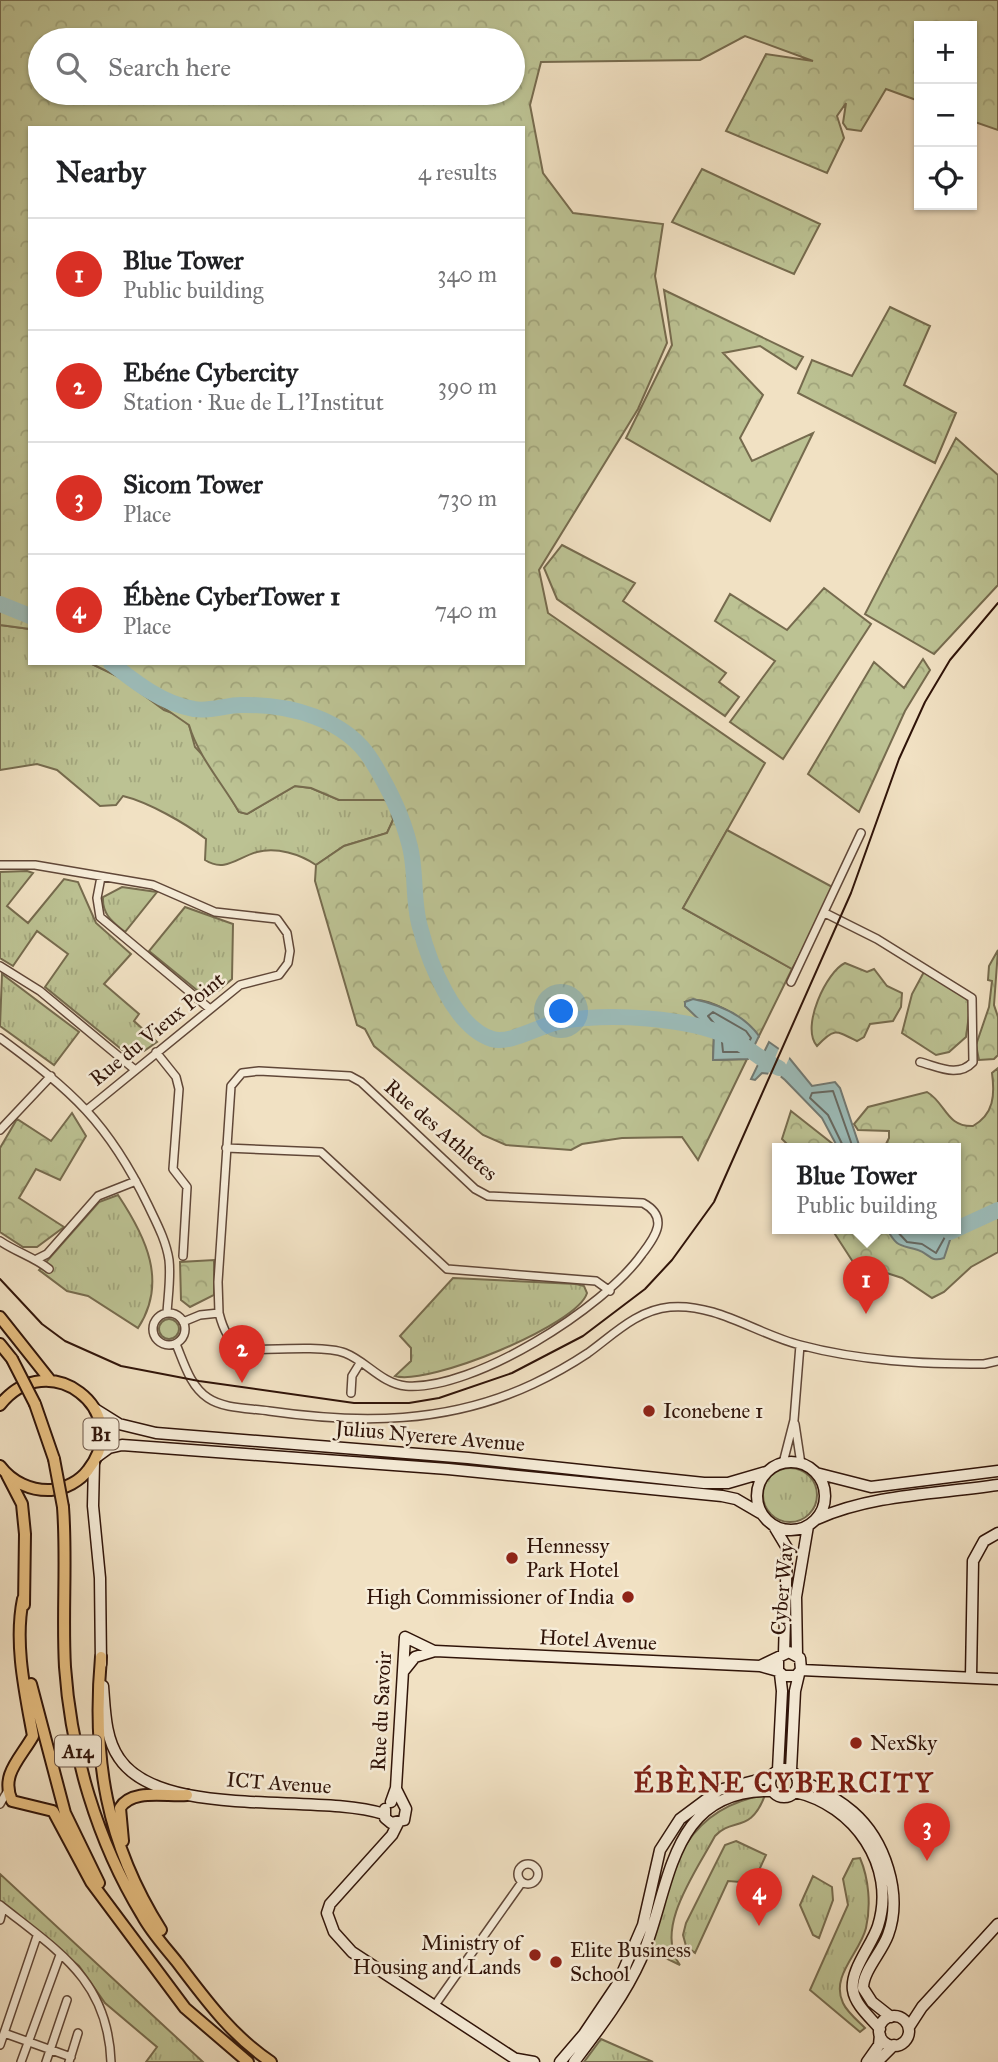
<!DOCTYPE html>
<meta charset="utf-8">
<style>
:root{--surface:#fff;--page:#f6f6f6;--text:#202124;--muted:#757577;--line:#e0e0e0;--accent:#d93025}
body{margin:0;font-family:"IM FELL Great Primer",serif;background:var(--page);color:var(--text)}
.controls{position:absolute;right:21px;top:21px;display:grid;overflow:hidden;border-radius:0px;box-shadow:0 2px 5px #0004}
.controls button{width:63px;height:63px;display:grid;place-items:center;padding:0;border:0;border-bottom:2px solid var(--line);background:var(--surface);color:var(--text);font:35px sans-serif}
.you{position:absolute;left:562px;top:1012px;width:24px;height:24px;margin:-18px;border:5px solid #fff;border-radius:50%;background:#1a73e8;box-shadow:0 0 0 10px #1a73e833}
.badge{display:grid;place-items:center;width:46px;height:46px;border-radius:50%;background:var(--accent);color:#fff;font-size:23px;font-weight:700}
.pin{position:absolute;translate:-50% -58px;filter:drop-shadow(0 2px 4px #0008)}
.pin::after{content:'';position:absolute;top:37px;width:24px;height:21px;background:inherit;clip-path:polygon(0 0,100% 0,50% 100%)}
.popup{position:absolute;left:772px;top:1143px;width:189px;height:91px;box-sizing:border-box;display:grid;place-content:center;border-radius:0px;background:var(--surface);filter:drop-shadow(0 2px 5px #0005);font-size:23px;white-space:nowrap;color:var(--muted)}
.popup b{font-size:26px;color:var(--text)}
.popup::after{content:'';position:absolute;left:50%;top:100%;margin-left:-14px;border:14px solid transparent;border-top-color:var(--surface)}
.list{margin:0;padding:0;list-style:none}
h2{display:flex;justify-content:space-between;align-items:center;height:91px;margin:0;padding:0 28px;font-size:30px}
h2 small{font-size:23px;font-weight:400;color:var(--muted)}
.list li{display:grid;grid-template-columns:46px 1fr auto;gap:21px;align-items:center;box-sizing:border-box;height:112px;padding:0 28px;border-top:2px solid var(--line)}
.list b{display:block;font-size:26px;white-space:nowrap}
.list p{margin:0;font-size:23px;white-space:nowrap;color:var(--muted)}
.list em{font-size:23px;font-style:normal;color:var(--muted)}
.icon{flex:none;width:38px;height:38px;fill:none;stroke:currentColor;stroke-width:2;stroke-linecap:round;stroke-linejoin:round}
.map{position:relative;flex:none;width:998px;height:2062px;overflow:hidden}
.search{position:absolute;background:var(--surface);box-shadow:0 2px 5px #0004;left:28px;top:28px;width:497px;height:77px;display:flex;align-items:center;gap:18px;box-sizing:border-box;padding:0 24px;border-radius:38px;color:var(--muted);font-size:26px}
.panel{position:absolute;background:var(--surface);box-shadow:0 2px 5px #0004;left:28px;top:126px;width:497px;height:539px;border-radius:0px}
.map>svg:first-child{display:block}
.grass{fill:url(#grass-tufts);stroke:#766b4e;stroke-width:2}
.forest{fill:url(#forest-crowns);stroke:#766b4e;stroke-width:2;fill-rule:evenodd}
.pitch{fill:#bcc293;stroke:#766b4e;stroke-width:2}
.water{fill:#9cbcb9;stroke:#717973;stroke-width:2}
.pier{fill:#f1e1c3}
.lines{fill:none;stroke-linecap:round;stroke-linejoin:round}
.shore{stroke:#666861;stroke-width:2}
.river{stroke:#9cbcb9;stroke-width:16}
.street-casing{stroke:#604738;stroke-width:10}
.secondary-casing{stroke:#301409;stroke-width:13}
.primary-casing{stroke:#301409;stroke-width:14}
.street{stroke:#f6ecd8;stroke-width:7}
.secondary{stroke:#f6ecd8;stroke-width:10}
.primary{stroke:#e8c082;stroke-width:10}
.tram{stroke:#301409;stroke-width:2}
.primary-bridge-casing{stroke:#301409;stroke-width:14;stroke-linecap:butt}
.primary-bridge{stroke:#e8c082;stroke-width:10}
.poi-dot{fill:#8f2418;stroke:#f6ecd8;stroke-width:2.5}
.labels{text-anchor:middle;stroke-width:5;stroke-linejoin:round;paint-order:stroke}
.shield{fill:#f6ecd8;stroke:#6b5547;stroke-width:2}
.shield-label{font-size:19px;font-weight:bold;fill:#301409}
.street-label{font-size:21px;fill:#301409;stroke:#f6ecd8}
.poi-label{font-size:21px;fill:#301409;stroke:#f6ecd8;text-anchor:start}
.district-label{font-size:28px;font-weight:bold;letter-spacing:2px;fill:#7a1f14;stroke:#f6ecd8}
</style>
<div class="map">
<svg width="998" height="2062" viewBox="0 0 998 2062">
<defs>
<pattern id="grass-tufts" width="24" height="20" patternUnits="userSpaceOnUse" patternTransform="scale(1.75)"><rect width="24" height="20" fill="#bcc293"/><path d="M3 7l-1-3M5 7V3M7 7l1-3M15 17l-1-3M17 17v-4M19 17l1-3" fill="none" stroke="#a2a67d"/></pattern>
<pattern id="forest-crowns" width="20" height="18" patternUnits="userSpaceOnUse" patternTransform="scale(1.75)"><rect width="20" height="18" fill="#bcc293"/><path d="M2 6a3 3 0 1 1 6 0M12 15a3 3 0 1 1 6 0" fill="none" stroke="#a2a67d"/></pattern>
</defs>
<rect width="100%" height="100%" fill="#f1e1c3"/>
<filter id="stains"><feTurbulence type="fractalNoise" baseFrequency=".00286" numOctaves="4"/><feColorMatrix values="0 0 0 0 .2 0 0 0 0 .09 0 0 0 0 .02 0 0 0 .5 -.17"/></filter>
<radialGradient id="worn" r=".72"><stop offset=".6" stop-color="#630" stop-opacity="0"/><stop offset="1" stop-color="#630" stop-opacity=".3"/></radialGradient>
<path class="grass" d="M0,625L30,629V663H90L119,677L164,710L178,715L189,725L195,747L211,764L239,812L247,814L295,786L311,788L339,800H385L391,805L393,820L387,833L344,846L316,865C300,854 277,847 257,852C238,857 225,873 205,860L206,839C185,823 148,802 123,796L116,805L100,806L57,770L37,764L0,770Z
M27,871L33,873L7,906L28,923L64,879L78,882L96,923L131,954L104,984L139,1014L134,1021L157,1042L144,1051L126,1053L45,987L68,954L37,931L13,966L0,958V872Z
M122,887L157,892L125,932C113,922 102,915 103,897Z
M185,907L233,924L232,979L218,991H198L149,951Z
M2,974L79,1032L54,1065L0,1026Z
M118,1195C146,1237 168,1282 138,1328L88,1296L67,1291L39,1270L99,1202Z
M453,1278L576,1284L584,1286L587,1293C578,1325 428,1386 395,1376L411,1361V1348L400,1336Z
M159 1329a10 10 0 1 1 20 0a10 10 0 1 1-20 0Z
M763 1495a27 27 0 1 1 54 0a27 27 0 1 1-54 0Z
M765,1795C751,1834 732,1817 715,1836C697,1870 653,1929 680,1965L649,1950C669,1878 679,1809 765,1795Z
M736,1841L766,1855L753,1883L728,1881L695,1953L686,1946L683,1935L686,1923L725,1845Z
M860,1858C869,1879 871,1906 866,1928C860,1953 830,1976 843,2003C847,2012 858,2021 865,2028L860,2032L810,1990L848,1905L843,1879L853,1859Z
M0,1874L203,2062H146L157,2047L105,2003L79,1966L0,1901Z
M813,1876L832,1887L833,1900L819,1938L813,1935L800,1905Z
M601,2039L653,2062H584Z"/>
<path class="forest" d="M0,0H998V130L972,121V26H919V101L886,89L861,131L847,129L843,123L846,103L837,116L844,138L827,173L726,131L766,54L813,61L745,36L700,60L541,62L530,105L543,173L573,213L663,224L655,276L667,343L638,409L539,570L548,613L765,763L683,908L792,969L759,1036C746,1019 706,993 685,1002L714,1034L713,1060L747,1059L698,1160L682,1137L622,1138L582,1144L571,1150L506,1145L483,1135L374,1046L365,1029L357,1025L315,881L316,865L344,846L387,833L393,820L391,805L385,800H339L311,788L295,786L247,814L239,812C222,783 198,756 189,725L119,677L90,663H523V128H30V629L0,625ZM40,40H513V93H40Z
M702,169L820,224L794,274L672,222Z
M664,290L803,357L796,369L760,346L723,353L763,395L740,438L752,461L813,433L770,521L626,438L672,345Z
M890,307L930,326L904,385L956,413L935,463L798,393L812,360L852,376Z
M956,438L998,475V585L934,654L865,614Z
M562,545L635,583L623,601L726,673L719,682L739,697L725,716L557,599L544,568Z
M824,588L871,624L783,759L730,722L775,661L715,621L730,594L787,630Z
M923,659L930,670L905,711L859,812L808,774L874,662L904,688Z
M998,950L994,1005L998,1017V1055L994,1059L979,1060L976,1045L989,1007L992,981L988,980L989,966Z
M845,963L867,972L874,969L887,986L902,993L901,1007L893,1021L870,1024L864,1037L857,1041C835,1030 834,1028 817,1046C800,1027 827,971 845,963Z
M925,970L971,1000L966,1037L949,1052L936,1055L902,1033L912,994Z
M998,1068V1252L971,1267L944,1292L932,1298L902,1278L853,1262L831,1228H955V1148H884L889,1138V1131L858,1130L854,1124L868,1107L927,1092C946,1103 946,1127 973,1126C994,1114 995,1095 992,1073Z
M791,1111L838,1148H791L782,1139Z
M72,1113L86,1136L60,1180L36,1169L19,1198L64,1227L37,1247H23L0,1232V1148L17,1119L51,1141Z
M214,1260V1295L190,1307L181,1300L180,1262Z"/>
<path class="pitch" d="M727,830L836,889L792,969L683,908Z"/>
<path class="water" d="M693,999C718,1004 744,1015 759,1036L748,1059L713,1060L714,1034L685,1006V1002Z
M769,1042L786,1054L812,1086L835,1082L840,1088L860,1148H838L822,1118L785,1080L779,1075L762,1073L755,1080L751,1079Z
M962,1220L968,1225L951,1237L944,1258C930,1263 929,1253 918,1250C898,1244 898,1248 886,1228H955V1221Z"/>
<path class="pier" d="M780,1046L791,1054L779,1080L767,1077Z"/>
<g class="lines">
<path class="shore" d="M713,1012L746,1031L751,1038L743,1052H723L721,1032L708,1016Z
M844,1148L828,1115L810,1098L812,1093L833,1091L853,1148
M894,1228L907,1242L922,1244L936,1253L950,1228"/>
<path class="river" d="M0,604L30,616
M111,663C135,682 163,704 194,709C209,712 226,705 241,705C288,704 346,718 372,761C387,785 402,815 409,843C417,870 412,900 420,927C429,962 454,1027 492,1039C510,1045 542,1024 562,1021C609,1013 687,1017 730,1037C747,1046 760,1060 779,1068
M950,1232L998,1210"/>
<defs>
<path id="street" d="M0,865H35L153,885L215,912L277,919L287,933L290,951L288,963L279,975L240,985L88,1109
M101,877L97,898L100,917L210,1009
M825,913L877,939L972,998L973,1062C958,1078 939,1067 920,1062
M0,966L40,991L134,1069
M791,982L861,833
M0,1038C72,1091 108,1122 148,1205C156,1222 166,1240 169,1260C171,1277 168,1296 167,1313
M156,1052L176,1077L179,1089L173,1169L187,1187L183,1256
M0,1130L51,1076
M226,1148L321,1152L447,1269L596,1281L610,1291
M0,1241C16,1252 34,1257 49,1269
M37,1259L47,1254L98,1196L136,1181
M153 1329a16 16 0 1 1 32 0a16 16 0 1 1-32 0Z
M183,1322L200,1315L219,1313L218,1282L231,1086L242,1073L259,1071L350,1076L361,1082L475,1189L488,1196L643,1203C669,1217 656,1236 642,1254C604,1308 473,1391 406,1386C382,1384 366,1361 345,1353C324,1345 269,1350 244,1350C229,1343 223,1329 219,1313
M176,1344C184,1363 190,1386 208,1398C224,1409 250,1408 269,1411C360,1424 448,1424 533,1384C552,1375 570,1365 588,1353C613,1335 637,1310 670,1307C716,1303 757,1334 800,1345C860,1361 922,1364 984,1364L998,1361
M351,1393L352,1376L360,1363
M795,1424L801,1464
M783,1463L794,1420L800,1345
M0,1804L7,1792
M518 1874a10 10 0 1 1 20 0a10 10 0 1 1-20 0Z
M0,1905C59,1952 108,1980 111,2062
M0,1920L3,1908
M435,2005L522,1882
M4,2033L71,2057
M0,2045L37,1936
M21,2062L60,1955
M46,2062L67,2000
M69,2062L78,2033"/>
<path id="secondary" d="M95,1409L119,1424L156,1433L468,1458L704,1483H728L766,1472
M98,1456L109,1448L122,1445L448,1469L722,1496L736,1499L760,1513
M757 1496a34 34 0 1 1 68 0a34 34 0 1 1-68 0Z
M94,1462L93,1506L100,1578L101,1664
M816,1473L871,1487L998,1471
M817,1519C873,1494 938,1494 998,1485
M775,1528L787,1548L784,1654
M797,1655L796,1597L808,1526
M760,1666L789,1652L800,1658L801,1670L796,1676H784L778,1671V1659
M801,1670L998,1679
M403,1672L415,1657L435,1651L760,1666L778,1671
M971,1677L973,1561L984,1541L998,1533
M103,1686C105,1710 105,1738 119,1758C161,1821 316,1792 384,1814
M770 1783a14 14 0 1 1 28 0a14 14 0 1 1-28 0Z
M778,1770L782,1691L780,1674
M791,1770L795,1691L799,1674
M797,1778C816,1787 837,1798 853,1812C885,1840 903,1894 888,1935C882,1952 863,1971 863,1988L872,2002L891,2017
M795,1792C854,1805 897,1866 878,1926C872,1945 850,1970 853,1990C855,2005 871,2018 880,2029
M391,1802L396,1788L405,1637L434,1651
M385,1809V1818L391,1823L404,1820L406,1809L396,1789
M398,1823L392,1835L330,1904L327,1913L334,1932L352,1952L520,2062
M879 2031a15 15 0 1 1 30 0a15 15 0 1 1-30 0Z
M909,2027L922,2007L998,1924
M517,2059L534,2062
M560,2062L584,2034L617,1985L643,1925L660,1850L680,1819L719,1790L770,1777
M574,2062C599,2029 624,1997 641,1959C671,1891 667,1788 772,1791
M867,2062L879,2045L880,2035
M877,2062L894,2045"/>
<path id="primary" d="M0,1317L50,1380
M0,1344L12,1359
M35,1404L54,1459
M0,1405C48,1344 135,1411 88,1470C80,1481 65,1489 51,1490C31,1491 12,1482 0,1466
M7,1475L22,1504L25,1534L24,1605
M63,1507C67,1560 62,1614 65,1667C71,1753 97,1841 142,1915C151,1932 165,1947 177,1962C206,2000 231,2035 271,2062
M23,1599C14,1643 25,1692 33,1736C20,1759 0,1775 12,1801L53,1811L91,1882L185,2008L248,2062
M101,1657C92,1758 106,1843 161,1930
M31,1684L65,1813L99,1883
M123,1841L120,1808C132,1788 167,1797 187,1795"/>
</defs>
<use href="#street" class="street-casing"/>
<use href="#secondary" class="secondary-casing"/>
<use href="#primary" class="primary-casing"/>
<use href="#street" class="street"/>
<use href="#secondary" class="secondary"/>
<use href="#primary" class="primary"/>
<path class="tram" d="M0,1279L42,1324L65,1341L121,1366L199,1381L354,1403H409L439,1398L512,1373L583,1336L645,1289L672,1260L714,1202L851,893L899,759L925,702L950,660L998,603"/>
<defs>
<path id="primary-bridge" d="M12,1359L35,1404
M54,1459L63,1507"/>
</defs>
<use href="#primary-bridge" class="primary-bridge-casing"/>
<use href="#primary-bridge" class="primary-bridge"/>
</g>
<g class="poi-dot">
<circle cx="649" cy="1411" r="7"/>
<circle cx="512" cy="1558" r="7"/>
<circle cx="628" cy="1597" r="7"/>
<circle cx="856" cy="1743" r="7"/>
<circle cx="535" cy="1955" r="7"/>
<circle cx="556" cy="1962" r="7"/>
</g>
<g class="labels">
<g class="shield">
<rect x="83.5" y="1418.5" width="35" height="31" rx="5"/>
<rect x="55" y="1735.5" width="46" height="31" rx="5"/>
</g>
<g class="shield-label">
<text x="101" y="1441">B1</text>
<text x="78" y="1758">A14</text>
</g>
<g class="street-label">
<text transform="translate(157 1029) rotate(-39)" y="7">Rue du Vieux Point</text>
<text transform="translate(441 1130) rotate(41)" y="7">Rue des Athletes</text>
<text transform="translate(430 1436) rotate(5)" y="7">Julius Nyerere Avenue</text>
<text transform="translate(782 1589) rotate(-85)" y="7">Cyber Way</text>
<text transform="translate(598 1640) rotate(3)" y="7">Hotel Avenue</text>
<text transform="translate(381 1711) rotate(-87)" y="7">Rue du Savoir</text>
<text transform="translate(279 1783) rotate(4)" y="7">ICT Avenue</text>
</g>
<g class="poi-label">
<text x="663" y="1418">Iconebene 1</text>
<text x="526" y="1553">Hennessy<tspan x="526" dy="24">Park Hotel</tspan></text>
<text x="614" y="1604" text-anchor="end">High Commissioner of India</text>
<text x="870" y="1750">NexSky</text>
<text x="521" y="1950" text-anchor="end">Ministry of<tspan x="521" dy="24">Housing and Lands</tspan></text>
<text x="570" y="1957">Elite Business<tspan x="570" dy="24">School</tspan></text>
</g>
<g class="district-label">
<text x="784" y="1792">ÉBÈNE CYBERCITY</text>
</g>
</g>
<rect width="100%" height="100%" filter="url(#stains)"/>
<rect width="100%" height="100%" fill="url(#worn)"/>
</svg>
<div class="controls">
<button>+</button>
<button>−</button>
<button><svg class="icon" aria-label="locate" viewBox="0 0 24 24"><circle cx="12" cy="12" r="6"/><path d="M12 2v4M12 18v4M2 12h4M18 12h4"/></svg></button>
</div>
<div class="you"></div>
<div class="pin badge" style="left:866px;top:1314px">1</div>
<div class="popup"><b>Blue Tower</b>Public building</div>
<div class="pin badge" style="left:242px;top:1383px">2</div>
<div class="pin badge" style="left:927px;top:1861px">3</div>
<div class="pin badge" style="left:759px;top:1926px">4</div>
<div class="search"><svg class="icon" aria-label="search" viewBox="0 0 24 24"><circle cx="10" cy="10" r="6"/><path d="M15 15l6 6"/></svg>Search here</div>
<section class="panel">
<h2>Nearby<small>4 results</small></h2>
<ul class="list">
<li><span class="badge">1</span><div><b>Blue Tower</b><p>Public building</p></div><em>340 m</em></li>
<li><span class="badge">2</span><div><b>Ebéne Cybercity</b><p>Station · Rue de L l'Institut</p></div><em>390 m</em></li>
<li><span class="badge">3</span><div><b>Sicom Tower</b><p>Place</p></div><em>730 m</em></li>
<li><span class="badge">4</span><div><b>Ébène CyberTower 1</b><p>Place</p></div><em>740 m</em></li>
</ul>
</section>
</div>
